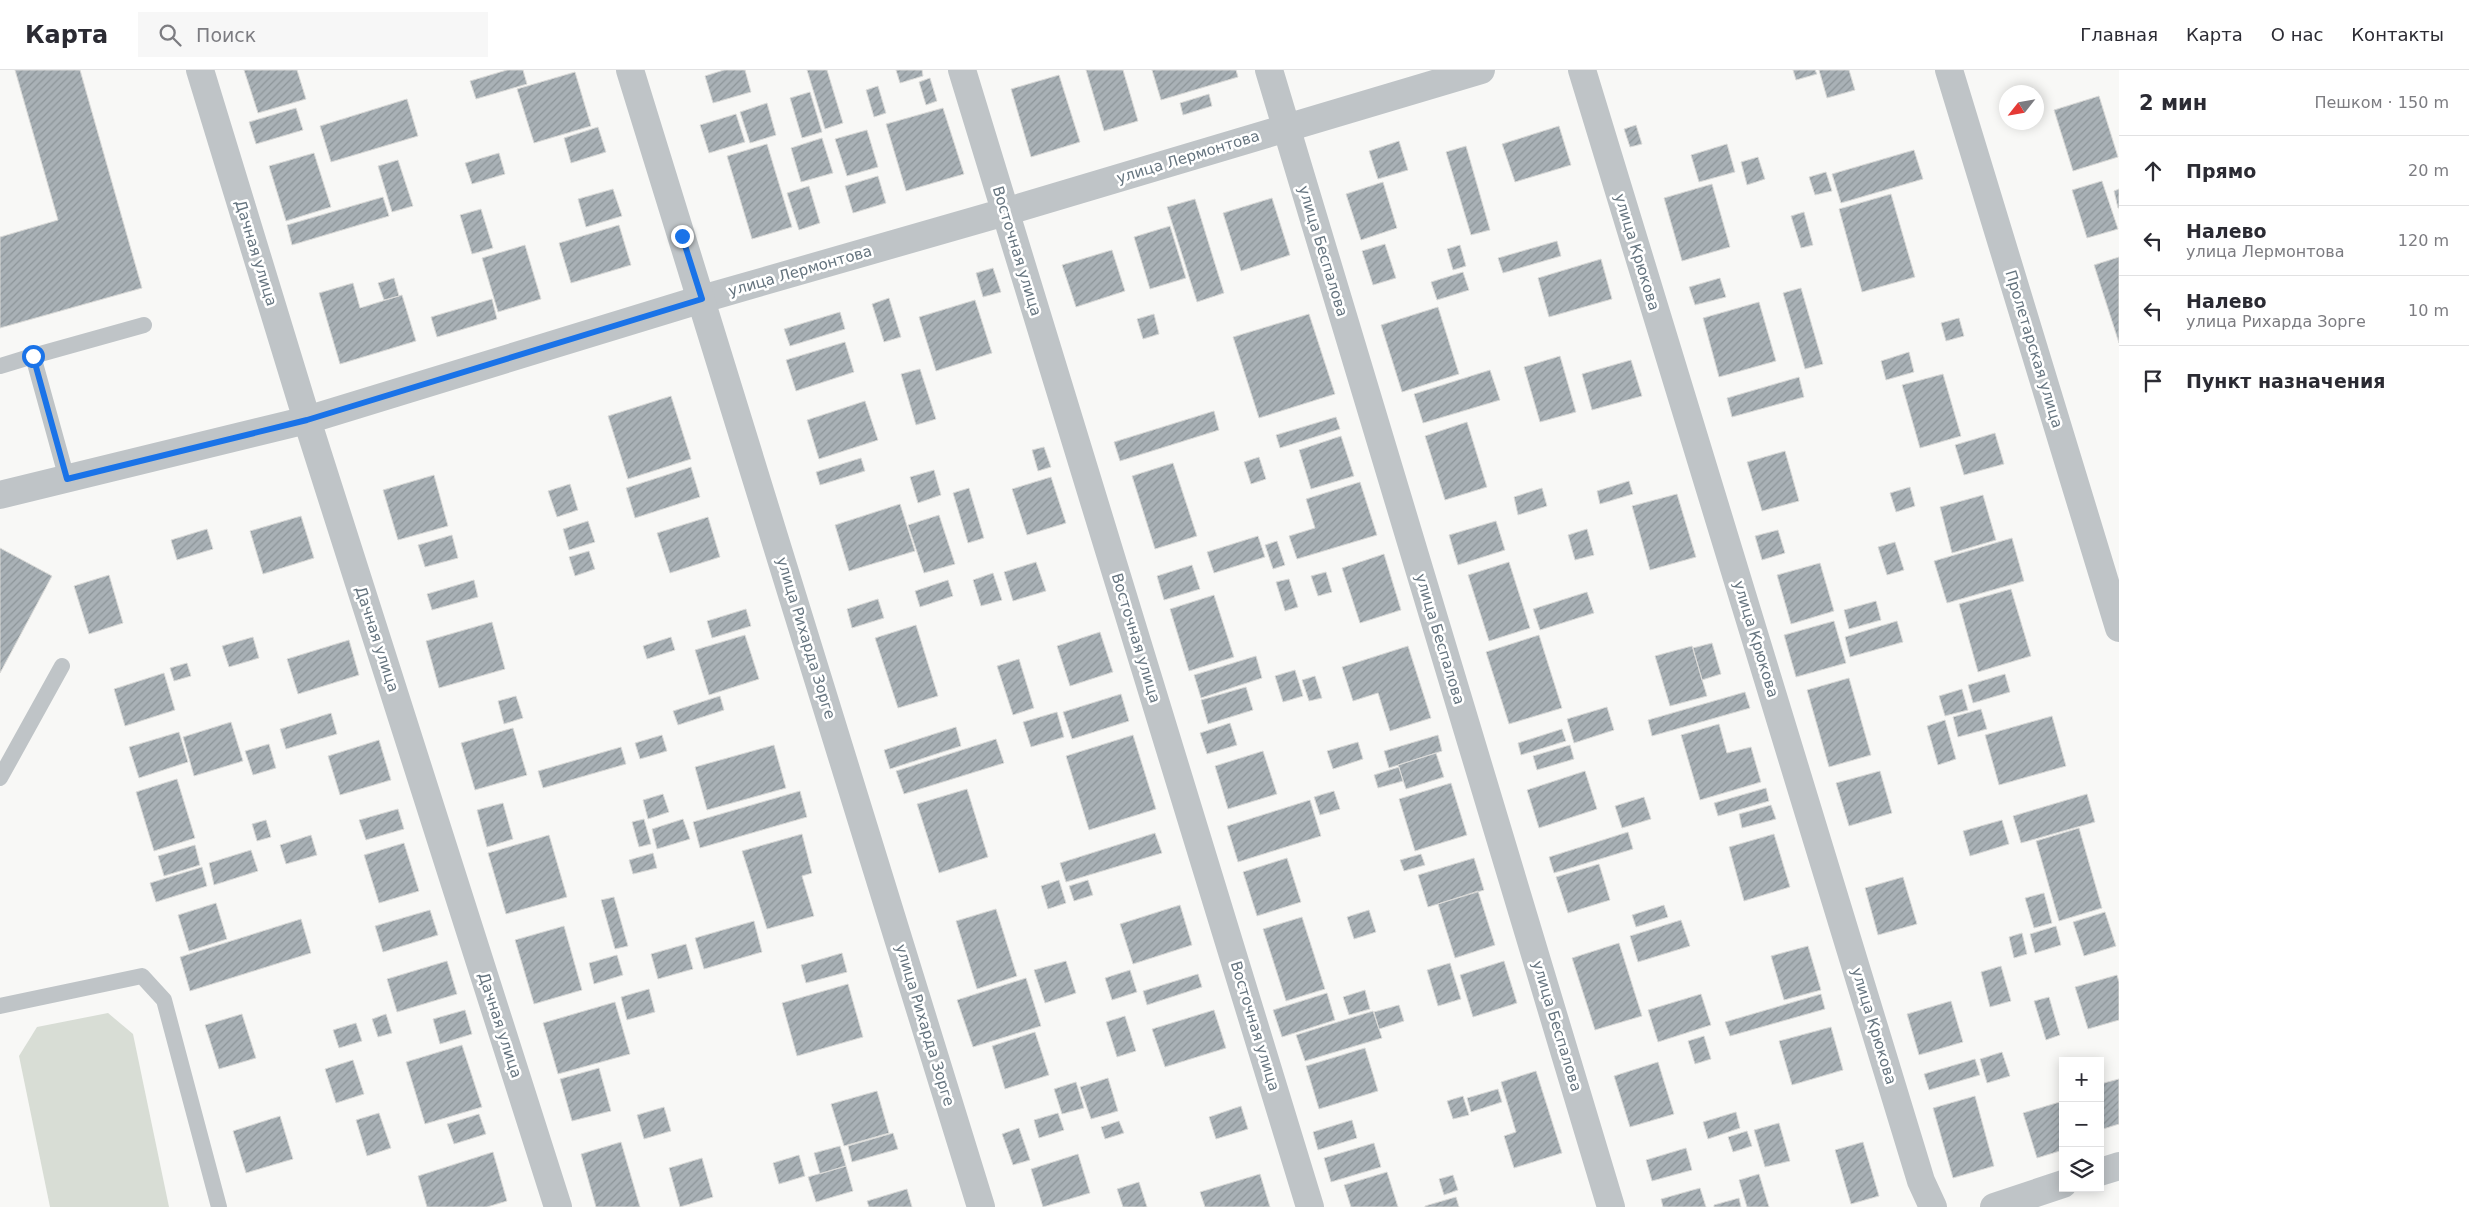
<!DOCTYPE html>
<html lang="ru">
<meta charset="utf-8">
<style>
:root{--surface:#fff;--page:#f7f7f7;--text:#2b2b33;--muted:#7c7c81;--line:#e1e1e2}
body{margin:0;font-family:"DejaVu Sans",sans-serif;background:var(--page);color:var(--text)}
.controls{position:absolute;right:15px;bottom:15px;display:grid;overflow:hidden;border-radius:0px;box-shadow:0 2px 12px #0003}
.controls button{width:45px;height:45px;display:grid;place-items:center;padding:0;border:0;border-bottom:1px solid var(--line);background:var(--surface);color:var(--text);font:25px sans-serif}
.compass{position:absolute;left:1999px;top:15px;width:45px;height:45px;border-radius:50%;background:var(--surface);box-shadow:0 2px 12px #0003;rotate:239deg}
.stop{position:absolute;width:15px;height:15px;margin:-11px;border:4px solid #1a73e8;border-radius:50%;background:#fff}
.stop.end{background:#1a73e8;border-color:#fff;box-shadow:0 1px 5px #0008}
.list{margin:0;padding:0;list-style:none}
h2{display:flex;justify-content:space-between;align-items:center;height:65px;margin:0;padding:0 20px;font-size:21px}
h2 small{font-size:16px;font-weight:400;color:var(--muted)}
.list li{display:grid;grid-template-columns:32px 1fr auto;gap:15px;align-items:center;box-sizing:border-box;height:70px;padding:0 20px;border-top:1px solid var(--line)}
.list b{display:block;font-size:19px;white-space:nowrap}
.list p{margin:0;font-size:16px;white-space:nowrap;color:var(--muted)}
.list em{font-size:16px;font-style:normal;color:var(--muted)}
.icon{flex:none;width:28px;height:28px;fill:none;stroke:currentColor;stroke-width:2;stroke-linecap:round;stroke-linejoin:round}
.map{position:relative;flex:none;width:2119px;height:1137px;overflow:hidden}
header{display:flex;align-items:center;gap:30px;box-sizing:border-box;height:70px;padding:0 25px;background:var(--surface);border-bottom:1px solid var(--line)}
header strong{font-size:24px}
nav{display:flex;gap:28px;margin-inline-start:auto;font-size:18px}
.search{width:350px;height:45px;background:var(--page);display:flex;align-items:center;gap:12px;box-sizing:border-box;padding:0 18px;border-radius:0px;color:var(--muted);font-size:19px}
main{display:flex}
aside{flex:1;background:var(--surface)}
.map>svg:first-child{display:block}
.grass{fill:#d8ddd5}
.building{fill:url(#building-hatch);stroke:#dadad8}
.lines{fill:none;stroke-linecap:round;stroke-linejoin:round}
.service{stroke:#bfc4c7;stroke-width:16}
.minor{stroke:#bfc4c7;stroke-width:28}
.tertiary{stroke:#bfc4c7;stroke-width:28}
.route{stroke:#1a73e8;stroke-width:6}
.labels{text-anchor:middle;stroke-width:5;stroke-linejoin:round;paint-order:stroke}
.street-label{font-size:15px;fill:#65747f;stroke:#fff}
</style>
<header>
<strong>Карта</strong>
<div class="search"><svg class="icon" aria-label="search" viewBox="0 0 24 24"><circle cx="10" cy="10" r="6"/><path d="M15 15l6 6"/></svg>Поиск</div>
<nav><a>Главная</a><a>Карта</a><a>О нас</a><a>Контакты</a></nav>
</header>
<main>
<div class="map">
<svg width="2119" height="1137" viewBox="0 0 2119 1137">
<defs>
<pattern id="building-hatch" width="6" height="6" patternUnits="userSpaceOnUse" patternTransform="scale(1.25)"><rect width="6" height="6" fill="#a9b1b6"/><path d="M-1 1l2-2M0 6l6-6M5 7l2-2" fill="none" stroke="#8d9599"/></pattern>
</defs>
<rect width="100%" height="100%" fill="#f8f8f6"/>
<path class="grass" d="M108,943L133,964L169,1137H50L19,986L37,957Z"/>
<path class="building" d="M15,0H80L142,218L0,258V167L58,150Z
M244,0H297L306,29L258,43Z
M507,0H523L527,14L476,29L470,11Z
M724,0H745L751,22L713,33L705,6Z
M807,0H827L843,53L825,59Z
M896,0H922L923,6L900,13Z
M1086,0H1123L1138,51L1104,61Z
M1152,0H1236L1238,7L1161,30Z
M1793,0H1815L1817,4L1796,10Z
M1819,0H1849L1855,20L1827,28Z
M575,2L591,56L534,73L517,19Z
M1059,5L1080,72L1031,87L1011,19Z
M930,8L937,31L926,35L919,12Z
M878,16L886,43L874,47L866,20Z
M810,22L822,62L802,68L790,28Z
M1209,24L1212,36L1183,45L1180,33Z
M2099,26L2118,87L2073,101L2054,40Z
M407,29L418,66L331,92L320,56Z
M767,33L776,65L750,73L740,42Z
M296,38L303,60L256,74L249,52Z
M943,38L964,104L906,121L886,54Z
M736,44L745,72L709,83L700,55Z
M1636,55L1642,74L1630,77L1624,59Z
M1559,56L1571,95L1515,112L1502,74Z
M598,57L606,82L571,93L564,68Z
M867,60L878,97L847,106L835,69Z
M822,68L833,103L801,112L791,78Z
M1399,71L1408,100L1378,109L1369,81Z
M767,74L792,157L752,169L727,86Z
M1727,74L1735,102L1699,112L1691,85Z
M1466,76L1490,160L1471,165L1446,82Z
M1914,80L1923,109L1841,133L1832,104Z
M314,83L331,137L286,151L269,96Z
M499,83L505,104L472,114L465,93Z
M1758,87L1765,109L1747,115L1741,92Z
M398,90L413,136L392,142L378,96Z
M1826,102L1832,121L1815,125L1809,107Z
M878,106L886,133L853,143L845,116Z
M2102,111L2118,159L2087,168L2072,120Z
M1383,112L1397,158L1361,170L1346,124Z
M1712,114L1730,177L1682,191L1664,128Z
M809,116L820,153L799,160L787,123Z
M613,119L622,146L586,157L578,129Z
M2119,119V138H2118L2114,121Z
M1891,124L1915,207L1862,222L1839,139Z
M383,127L389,146L292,175L287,155Z
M1272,128L1290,185L1241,201L1223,143Z
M1195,129L1224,223L1197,232L1167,137Z
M481,139L493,178L472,184L460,145Z
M1804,142L1813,175L1801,178L1791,146Z
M619,155L631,195L571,213L559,173Z
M1170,156L1186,208L1150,219L1134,167Z
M1557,171L1561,186L1503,203L1498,188Z
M1385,174L1396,208L1373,215L1362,181Z
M525,175L541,229L498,242L482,188Z
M1460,175L1466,196L1453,200L1447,179Z
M1112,180L1125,221L1076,237L1062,195Z
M2119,187V273L2094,195Z
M1601,189L1612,229L1549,247L1538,208Z
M993,198L1001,222L983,227L976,203Z
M1463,202L1469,220L1437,230L1431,212Z
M394,208L399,226L384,230L378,213Z
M1720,208L1726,227L1695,235L1689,217Z
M353,213L360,238L402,225L416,271L340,294L319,223Z
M1801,218L1823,294L1805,299L1783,223Z
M889,228L901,267L884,272L872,234Z
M492,229L497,249L437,267L431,247Z
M975,230L992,283L936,301L919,247Z
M1759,232L1776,291L1719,307L1703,248Z
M1438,237L1459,304L1402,322L1381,255Z
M840,242L845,259L790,276L784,259Z
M1154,244L1159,264L1143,269L1137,249Z
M1309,244L1335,324L1259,348L1233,267Z
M1959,248L1964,266L1946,271L1941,253Z
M845,272L854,302L796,321L786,290Z
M1909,282L1914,302L1886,310L1881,291Z
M1560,286L1576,342L1540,352L1524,297Z
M1631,290L1642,326L1592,340L1582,304Z
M920,299L936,349L916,355L901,304Z
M1490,300L1500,330L1423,353L1414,324Z
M1943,304L1961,366L1920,378L1902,315Z
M1799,307L1804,327L1732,347L1727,328Z
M671,326L691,389L628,409L608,346Z
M865,331L878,370L819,389L807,350Z
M1214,341L1219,360L1120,391L1114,372Z
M1336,347L1340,359L1280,378L1276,365Z
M1467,352L1487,417L1445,430L1425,366Z
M1995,363L2004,394L1964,405L1955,375Z
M1341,366L1354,406L1311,419L1299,380Z
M1044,377L1051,397L1038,401L1032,380Z
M1785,381L1799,431L1762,441L1747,392Z
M1259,387L1266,409L1251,414L1244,392Z
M861,388L865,401L820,415L816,402Z
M1173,393L1197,466L1155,479L1132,406Z
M691,397L700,427L635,448L626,418Z
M934,400L941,425L918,433L910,407Z
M434,405L448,456L398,470L383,420Z
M1051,407L1066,453L1027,465L1012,419Z
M1629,411L1633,424L1600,434L1597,421Z
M1360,412L1377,465L1297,489L1289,466L1315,458L1306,429Z
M570,414L578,440L557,447L548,421Z
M1910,417L1915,436L1896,442L1890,423Z
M969,418L984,468L968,473L953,423Z
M1542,418L1547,436L1518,445L1514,427Z
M1677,424L1696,487L1650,500L1632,436Z
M1983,425L1996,470L1952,483L1940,437Z
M900,434L915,481L849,501L835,455Z
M939,445L955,494L924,503L908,455Z
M301,446L314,488L263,504L250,461Z
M708,447L720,487L670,503L657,463Z
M588,451L595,472L569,480L563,459Z
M1496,451L1505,480L1458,495L1449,465Z
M207,459L213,479L177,490L171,470Z
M1587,459L1594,485L1575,490L1568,465Z
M1778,460L1785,483L1762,490L1755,466Z
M452,465L458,488L425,497L418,475Z
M1258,466L1265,487L1214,503L1207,482Z
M2012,468L2024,511L1947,533L1934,491Z
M1277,471L1285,495L1273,499L1265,475Z
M1895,472L1904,500L1887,505L1878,477Z
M0,478L52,506L0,603Z
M589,481L595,499L575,506L569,487Z
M1384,484L1401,540L1360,553L1342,498Z
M1036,492L1046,521L1013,531L1004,502Z
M1509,492L1530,558L1489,571L1468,505Z
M1820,493L1834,541L1791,554L1777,505Z
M1192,495L1200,519L1164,530L1157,506Z
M1326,502L1332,522L1318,526L1311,506Z
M993,503L1002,530L981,536L973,510Z
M109,505L123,553L89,564L74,516Z
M1289,509L1298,537L1285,541L1276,512Z
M474,510L478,527L432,540L427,524Z
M948,510L953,526L920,537L915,521Z
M2011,519L2031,586L1978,602L1959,534Z
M1587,522L1594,543L1540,560L1533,539Z
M1214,525L1234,587L1189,601L1170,539Z
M878,529L884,548L852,558L847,539Z
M1876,531L1881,550L1849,559L1844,540Z
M746,539L751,556L712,568L707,551Z
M1834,551L1846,593L1796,607L1784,565Z
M1897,551L1903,572L1850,587L1845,567Z
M492,552L505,599L439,618L426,571Z
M916,555L938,626L898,638L875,568Z
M1100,562L1113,602L1070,616L1057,576Z
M745,565L759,609L709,625L695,580Z
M1539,565L1562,638L1509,654L1486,582Z
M253,567L259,588L229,597L222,576Z
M671,567L675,580L647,589L643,576Z
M349,570L359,605L298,624L287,589Z
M1712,573L1721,604L1702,610L1693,578Z
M1408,576L1431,648L1390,661L1378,623L1353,631L1342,597Z
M1692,576L1707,626L1670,636L1655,586Z
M1256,586L1262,608L1201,628L1194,605Z
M1019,589L1034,638L1013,645L997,596Z
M187,593L191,606L174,611L170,598Z
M1295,600L1303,626L1283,632L1275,606Z
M164,603L175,640L125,656L114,619Z
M2005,604L2010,622L1973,633L1968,615Z
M1315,606L1322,628L1309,631L1302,610Z
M1849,608L1871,685L1829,697L1807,620Z
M1246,617L1253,640L1208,654L1201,630Z
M1962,619L1968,640L1945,646L1939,626Z
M1745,622L1750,638L1652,666L1648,650Z
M1121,624L1129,651L1072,669L1063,642Z
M516,626L523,648L504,654L498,631Z
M720,626L724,640L678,655L673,641Z
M1607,637L1614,660L1574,673L1567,649Z
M1981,639L1987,659L1958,667L1953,647Z
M1057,642L1064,667L1031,677L1023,652Z
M331,643L337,664L286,679L280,659Z
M2052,646L2066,696L1999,715L1985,665Z
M1945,650L1956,689L1938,695L1927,656Z
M231,652L243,691L194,706L183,667Z
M1230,653L1237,675L1207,684L1200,663Z
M1719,654L1727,683L1751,677L1761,712L1700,730L1681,665Z
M956,657L961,676L890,699L884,680Z
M513,658L527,705L475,720L461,673Z
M1562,659L1566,671L1521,685L1518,673Z
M179,662L188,692L139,708L129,677Z
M662,665L667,681L640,689L635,673Z
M1133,665L1156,739L1089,760L1066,686Z
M1438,665L1442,681L1389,698L1384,681Z
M996,669L1004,693L904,724L896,701Z
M379,670L391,710L340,725L328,686Z
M1358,672L1363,689L1333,699L1327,681Z
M269,674L276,698L253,705L245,681Z
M774,675L786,718L707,740L695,697Z
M1570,675L1574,689L1537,700L1533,686Z
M621,677L626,694L543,718L538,701Z
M1263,681L1277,724L1228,739L1215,696Z
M1436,683L1444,707L1406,719L1398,695Z
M1399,697L1403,711L1378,718L1374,705Z
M1585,701L1597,739L1539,758L1527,720Z
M1880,701L1892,743L1849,756L1836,713Z
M177,709L195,768L154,781L136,722Z
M1451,713L1467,765L1415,781L1399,729Z
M1766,718L1769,731L1718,746L1714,733Z
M967,719L988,787L939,803L917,734Z
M800,721L807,747L700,778L693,752Z
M1334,721L1340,739L1320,745L1314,727Z
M663,724L669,742L648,749L643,730Z
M2087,724L2095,752L2021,773L2013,746Z
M1644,727L1651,749L1622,758L1615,736Z
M1310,730L1321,766L1238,792L1227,756Z
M503,733L513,769L487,777L477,740Z
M1771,735L1776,749L1742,758L1739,744Z
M398,739L404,759L366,770L359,750Z
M644,749L651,774L639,777L632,752Z
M683,749L690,769L657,779L652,759Z
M266,750L271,767L257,771L252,754Z
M2002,750L2009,774L1970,786L1963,761Z
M2079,758L2102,838L2059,851L2036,771Z
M1628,762L1633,779L1554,803L1549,787Z
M1155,763L1162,783L1066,812L1060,793Z
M802,764L812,803L802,806L814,846L767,859L742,781Z
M1774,764L1790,817L1744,831L1729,777Z
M311,765L317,785L286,794L280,775Z
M549,765L567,827L506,844L488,783Z
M404,773L419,821L379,833L364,785Z
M195,775L200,795L164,806L158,786Z
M251,780L258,801L214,815L209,793Z
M653,783L657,798L633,804L629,790Z
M1421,784L1425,795L1404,801L1400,790Z
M1287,788L1301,832L1257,846L1243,802Z
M1474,788L1484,820L1428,837L1418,805Z
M1599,794L1610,830L1568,843L1556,807Z
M202,797L207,816L156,832L150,813Z
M1903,807L1917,854L1878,865L1865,818Z
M1059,810L1066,833L1048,839L1041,816Z
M1088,810L1093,825L1074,831L1069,816Z
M1478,821L1495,875L1455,888L1438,834Z
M2044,823L2052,853L2034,858L2025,828Z
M614,827L628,876L615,879L601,830Z
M216,833L227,869L189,881L178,845Z
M1180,835L1192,875L1133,894L1120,854Z
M1664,835L1668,847L1636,857L1632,845Z
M996,839L1017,906L977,919L956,851Z
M430,840L438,865L383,882L375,856Z
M1369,840L1376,862L1354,869L1347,847Z
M2105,842L2116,876L2084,886L2073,852Z
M1302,847L1325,919L1286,931L1263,859Z
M301,849L311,883L190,921L180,887Z
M1681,850L1690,876L1638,892L1630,866Z
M754,851L762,882L704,899L695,868Z
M564,856L582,920L534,934L515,870Z
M2056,856L2061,875L2035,883L2030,864Z
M2022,863L2027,884L2014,888L2009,867Z
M1619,873L1642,946L1595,960L1572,888Z
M686,874L693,899L658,909L651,884Z
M1808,876L1821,920L1784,930L1771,886Z
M842,883L847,902L806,913L801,895Z
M617,885L623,905L594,914L589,893Z
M447,891L457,924L397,942L387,909Z
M1066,891L1076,923L1045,933L1034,900Z
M1504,891L1517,933L1473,947L1460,905Z
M1450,893L1461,929L1438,936L1427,900Z
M2001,896L2011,931L1990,937L1981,902Z
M1130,900L1137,922L1112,930L1105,908Z
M1198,904L1202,917L1147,935L1143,921Z
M2117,905L2119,912V950L2088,959L2075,917Z
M1026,908L1041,956L973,977L957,930Z
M848,914L863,967L797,986L782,933Z
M649,919L655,942L627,950L621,927Z
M1365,920L1370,939L1349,945L1343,927Z
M1327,923L1335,950L1282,967L1273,940Z
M1701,924L1711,955L1658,972L1648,940Z
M1821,924L1825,939L1730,966L1725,952Z
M2049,927L2060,965L2046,970L2034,931Z
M1951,931L1963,972L1919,985L1907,944Z
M615,932L630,984L558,1004L543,953Z
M1399,935L1404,951L1379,959L1374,942Z
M465,940L472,964L440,974L433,949Z
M1214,940L1226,978L1165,997L1152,959Z
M1373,941L1382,968L1305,991L1296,965Z
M242,944L256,988L219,999L205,955Z
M386,944L392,963L378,967L372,949Z
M1125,946L1136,981L1117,987L1106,952Z
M356,953L362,971L339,978L333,960Z
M1831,957L1843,1000L1792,1015L1779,971Z
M1035,962L1049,1005L1005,1019L992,976Z
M1704,966L1711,989L1695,994L1688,971Z
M462,975L482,1037L425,1054L406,992Z
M1365,978L1378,1021L1319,1039L1306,996Z
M2002,982L2010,1006L1987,1013L1980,989Z
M1975,989L1980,1005L1929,1020L1924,1004Z
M353,990L364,1024L336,1033L325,999Z
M1658,992L1674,1044L1630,1057L1614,1006Z
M599,998L611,1041L572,1051L560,1009Z
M1536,1001L1562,1083L1514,1098L1504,1066L1516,1062L1501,1012Z
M1108,1008L1118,1041L1091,1049L1080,1017Z
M2119,1009V1054L2100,1060V1014Z
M1076,1012L1084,1038L1062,1044L1054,1019Z
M1498,1019L1502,1032L1471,1042L1467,1028Z
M877,1021L889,1063L844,1076L831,1034Z
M1463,1026L1469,1045L1453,1049L1447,1031Z
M1975,1026L1994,1096L1953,1108L1933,1038Z
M2063,1031V1080L2037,1088L2023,1043Z
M1241,1036L1248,1059L1216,1069L1209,1047Z
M664,1037L671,1061L644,1069L637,1045Z
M1736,1042L1740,1058L1708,1069L1703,1052Z
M379,1043L391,1078L367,1086L356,1050Z
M1058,1043L1064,1060L1039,1068L1034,1050Z
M479,1044L486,1064L454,1074L447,1054Z
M280,1046L293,1089L246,1103L233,1061Z
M1352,1050L1357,1068L1318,1080L1313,1062Z
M1119,1051L1124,1063L1105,1069L1101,1057Z
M1779,1053L1790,1091L1765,1097L1754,1060Z
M1019,1058L1030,1090L1013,1095L1002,1064Z
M1747,1061L1752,1076L1733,1082L1728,1067Z
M893,1063L898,1079L852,1092L848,1076Z
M621,1072L640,1137H596L581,1084Z
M1863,1072L1879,1126L1851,1134L1835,1080Z
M1374,1073L1381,1097L1331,1112L1324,1088Z
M840,1076L846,1096L820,1104L814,1083Z
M1686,1078L1692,1100L1652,1111L1646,1090Z
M493,1082L507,1131L487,1137H427L418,1106Z
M1078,1084L1090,1123L1043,1137L1031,1099Z
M799,1085L805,1106L779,1114L773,1093Z
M702,1088L713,1127L680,1137L669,1098Z
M846,1096L853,1121L816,1132L808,1107Z
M1387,1102L1398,1137H1351L1344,1115Z
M1260,1104L1270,1137H1205L1200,1122Z
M1759,1104L1769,1137H1747L1739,1110Z
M1453,1105L1458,1120L1444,1125L1439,1109Z
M1139,1112L1147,1137H1123L1117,1119Z
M1700,1118L1706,1137H1663L1661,1129Z
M907,1119L912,1137H869L867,1131Z
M1456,1127L1459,1137H1425V1136Z
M1739,1128L1741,1137H1714V1135Z"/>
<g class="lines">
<path class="service" d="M0,296L33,286
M67,409L33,286L144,255
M0,708L62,596
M0,936L142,906L164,930L219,1137"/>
<path class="minor" d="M200,0L307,350L558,1137
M962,0L1310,1137
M1269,0L1611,1137
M1582,0L1921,1111L1933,1137
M1949,0L2119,558
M0,425L307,350L702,229L1005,142L1481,0
M2100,1102L2119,1096
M1994,1137L2063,1114"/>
<path class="tertiary" d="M630,0L981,1137"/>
</g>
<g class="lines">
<path class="route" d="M33,286L67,409L307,350L702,229L682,166"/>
</g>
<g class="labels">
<g class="street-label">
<text transform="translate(1188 87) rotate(-17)" y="5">улица Лермонтова</text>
<text transform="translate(1017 181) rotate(73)" y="5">Восточная улица</text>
<text transform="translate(1323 181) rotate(73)" y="5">улица Беспалова</text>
<text transform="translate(1637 182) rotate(73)" y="5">улица Крюкова</text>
<text transform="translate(256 183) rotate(73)" y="5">Дачная улица</text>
<text transform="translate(800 201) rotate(-16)" y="5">улица Лермонтова</text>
<text transform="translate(2034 279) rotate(73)" y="5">Пролетарская улица</text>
<text transform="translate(806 568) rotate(73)" y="5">улица Рихарда Зорге</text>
<text transform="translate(1136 568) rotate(73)" y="5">Восточная улица</text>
<text transform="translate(377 569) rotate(72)" y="5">Дачная улица</text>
<text transform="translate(1440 569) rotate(73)" y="5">улица Беспалова</text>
<text transform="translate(1756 569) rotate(73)" y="5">улица Крюкова</text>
<text transform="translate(500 955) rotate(72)" y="5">Дачная улица</text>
<text transform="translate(925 955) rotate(73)" y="5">улица Рихарда Зорге</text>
<text transform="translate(1255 956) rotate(73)" y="5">Восточная улица</text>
<text transform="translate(1557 956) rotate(73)" y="5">улица Беспалова</text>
<text transform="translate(1874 956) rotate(73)" y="5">улица Крюкова</text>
</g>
</g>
</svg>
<div class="controls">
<button>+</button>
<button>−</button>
<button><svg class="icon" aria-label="layers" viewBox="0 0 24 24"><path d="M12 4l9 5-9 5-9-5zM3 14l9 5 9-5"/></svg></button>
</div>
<svg class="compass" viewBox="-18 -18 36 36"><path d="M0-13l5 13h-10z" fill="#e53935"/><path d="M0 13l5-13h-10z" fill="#7c7c81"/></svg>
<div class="stop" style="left:33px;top:286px"></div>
<div class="stop end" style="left:682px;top:166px"></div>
</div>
<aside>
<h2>2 мин<small>Пешком · 150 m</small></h2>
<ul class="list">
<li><svg class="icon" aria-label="ahead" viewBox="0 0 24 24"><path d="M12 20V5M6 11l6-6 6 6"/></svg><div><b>Прямо</b></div><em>20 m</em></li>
<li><svg class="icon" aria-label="left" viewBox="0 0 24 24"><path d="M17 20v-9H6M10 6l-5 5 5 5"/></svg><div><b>Налево</b><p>улица Лермонтова</p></div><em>120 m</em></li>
<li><svg class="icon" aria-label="left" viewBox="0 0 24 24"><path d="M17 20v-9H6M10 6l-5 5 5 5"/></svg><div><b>Налево</b><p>улица Рихарда Зорге</p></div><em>10 m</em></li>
<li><svg class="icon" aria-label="arrive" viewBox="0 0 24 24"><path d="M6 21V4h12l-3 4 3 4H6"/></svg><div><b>Пункт назначения</b></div></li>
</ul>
</aside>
</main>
